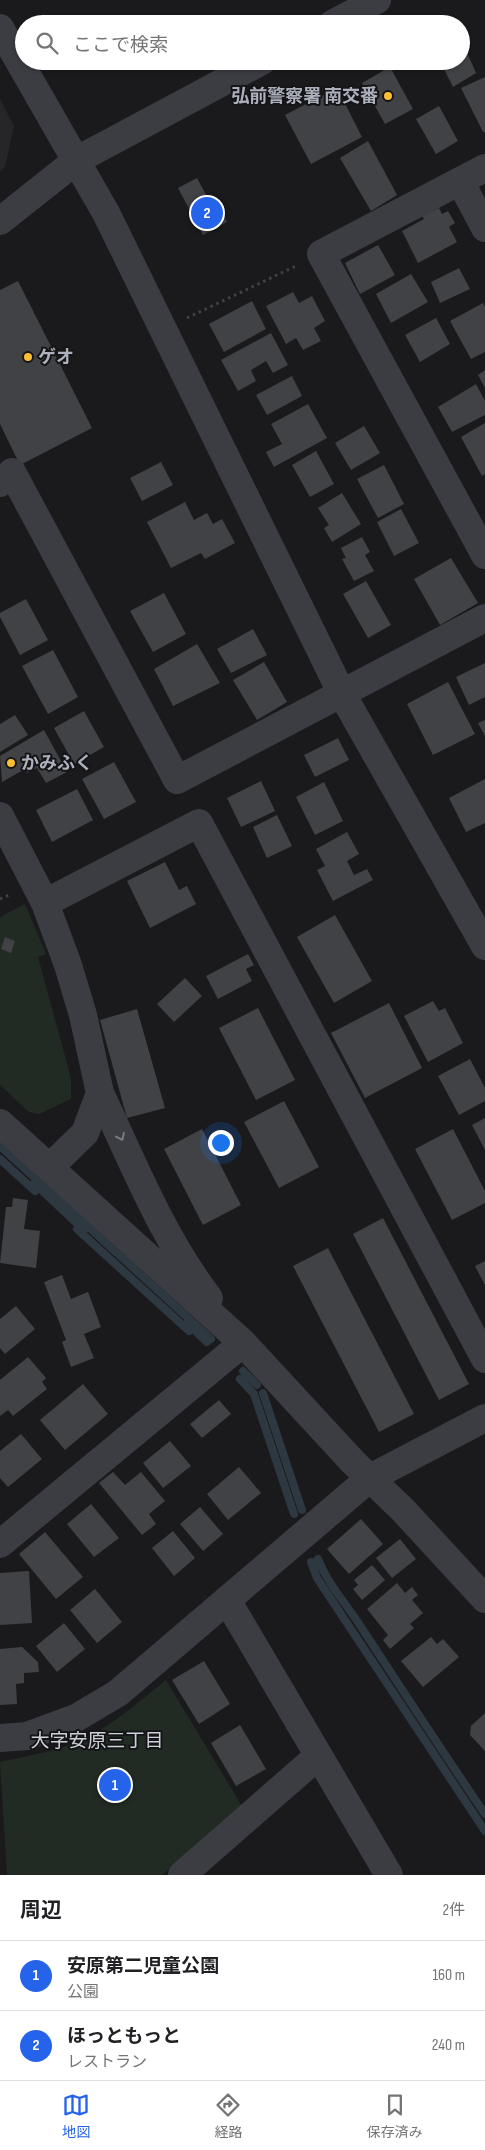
<!DOCTYPE html>
<html lang="ja">
<meta charset="utf-8">
<style>
:root{--surface:#fff;--page:#f6f6f6;--text:#202124;--muted:#757577;--line:#e0e0e0;--accent:#2563eb}
body{margin:0;font-family:"Sofia Sans Condensed","Noto Sans JP",sans-serif;background:var(--page);color:var(--text)}
.you{position:absolute;left:220px;top:1142px;width:18px;height:18px;margin:-12px;border:4px solid #fff;border-radius:50%;background:#1a73e8;box-shadow:0 0 0 8px #1a73e833}
.badge{display:grid;place-items:center;width:32px;height:32px;border-radius:50%;background:var(--accent);color:#fff;font-size:16px;font-weight:700}
.pin{position:absolute;translate:-50% -50%;border:2px solid #fff;box-shadow:0 1px 5px #0006}
.list{margin:0;padding:0;list-style:none}
h2{display:flex;justify-content:space-between;align-items:center;height:65px;margin:0;padding:0 20px;font-size:21px}
h2 small{font-size:16px;font-weight:400;color:var(--muted)}
.list li{display:grid;grid-template-columns:32px 1fr auto;gap:15px;align-items:center;box-sizing:border-box;height:70px;padding:0 20px;border-top:1px solid var(--line)}
.list b{display:block;font-size:19px;white-space:nowrap}
.list p{margin:0;font-size:16px;white-space:nowrap;color:var(--muted)}
.list em{font-size:16px;font-style:normal;color:var(--muted)}
.icon{flex:none;width:28px;height:28px;fill:none;stroke:currentColor;stroke-width:2;stroke-linecap:round;stroke-linejoin:round}
.map{position:relative;flex:none;width:485px;height:1875px;overflow:hidden}
.search{position:absolute;background:var(--surface);box-shadow:0 1px 4px #0004;left:15px;right:15px;top:15px;height:55px;display:flex;align-items:center;gap:12px;box-sizing:border-box;padding:0 18px;border-radius:28px;color:var(--muted);font-size:19px}
.sheet{height:205px;background:var(--surface)}
nav{display:flex;justify-content:space-around;align-items:center;box-sizing:border-box;height:70px;border-top:1px solid var(--line);background:var(--surface);font-size:14px;color:var(--muted)}
nav a{display:grid;justify-items:center;gap:2px}
nav .on{color:var(--accent)}
.map>svg:first-child{display:block}
.built{fill:#262629}
.green{fill:#212b23}
.lines{fill:none;stroke-linecap:round;stroke-linejoin:round}
.stream{stroke:#2e3841;stroke-width:8}
.building{fill:#414246}
.path{stroke:#404248;stroke-width:3;stroke-dasharray:2.5 4;stroke-linecap:butt}
.minor{stroke:#3c3d43;stroke-width:28}
.oneway{stroke:#7a7c86}
.poi-dot{fill:#fbbd33;stroke:#151517;stroke-width:2}
.labels{text-anchor:middle;stroke-width:4;stroke-linejoin:round;paint-order:stroke}
.poi-label{font-size:18px;font-weight:bold;fill:#acb0bc;stroke:#151517;text-anchor:start}
.neighbourhood-label{font-size:19px;fill:#cdd0d8;stroke:#151517}
</style>
<div class="map">
<svg width="485" height="1875" viewBox="0 0 485 1875">
<rect width="100%" height="100%" fill="#1a1a1c"/>
<path class="built" d="M0,99L14,126L5,167L0,171Z"/>
<path class="green" d="M25,904L46,954L38,957L71,1078V1099L39,1114L29,1112L0,1085V917Z
M166,1680L243,1808L162,1875H7L0,1762C26,1756 53,1752 78,1742C107,1730 141,1700 166,1680Z"/>
<g class="lines">
<path class="stream" d="M0,1146L211,1339
M0,1159L35,1191
M34,1183L84,1230
M77,1229L189,1331
M187,1323L207,1342
M243,1371L257,1385
M240,1379L254,1394L294,1514
M263,1393L302,1510
M318,1559C329,1587 350,1608 365,1633C405,1694 444,1754 485,1814
M311,1562L317,1578L485,1831"/>
</g>
<path class="building" d="M461,39L476,73L453,87L440,61H461Z
M390,67L413,109L385,124L362,83Z
M485,77V132H483L461,88Z
M337,88L362,137L311,164L285,115Z
M439,106L458,141L436,154L416,119Z
M368,141L397,195L371,211L340,158Z
M197,178L211,204L216,201L227,222L203,235L178,188Z
M439,208L442,214L448,211L455,223L449,227L457,242L418,263L402,231L424,219L422,216Z
M378,245L395,275L360,294L345,263Z
M459,268L470,289L440,303L431,282Z
M411,274L428,302L391,323L376,294Z
M18,281L92,428L20,465L0,424V290Z
M293,292L299,303L312,296L325,321L314,328L321,341L303,350L296,338L286,344L266,306Z
M252,301L266,329L224,352L209,324Z
M483,303L485,307V352L471,359L450,321Z
M436,318L450,344L420,362L405,335Z
M271,333L288,365L273,373L266,361L251,370L256,381L238,391L221,360Z
M485,370V388L478,375Z
M292,376L302,396L267,415L256,395Z
M476,384L485,401V415L452,432L438,407Z
M308,404L327,438L274,467L266,452L282,444L271,424Z
M485,423V474L482,476L461,437Z
M364,426L380,453L351,470L335,443Z
M316,451L334,484L310,497L292,465Z
M161,462L173,485L142,501L130,478Z
M384,465L404,504L378,518L357,479Z
M342,493L361,524L332,542L324,528L329,525L318,508Z
M185,502L194,520L207,513L213,524L222,519L235,543L205,559L201,553L171,568L147,522Z
M401,509L419,543L394,556L377,522Z
M362,537L370,552L365,555L374,571L354,581L342,559L346,558L341,548Z
M451,558L478,603L440,625L414,579Z
M366,581L391,625L368,638L343,594Z
M164,593L186,634L153,652L130,611Z
M26,599L48,640L20,655L0,617V613Z
M253,629L267,655L231,673L217,649Z
M197,644L220,683L173,706L154,669Z
M53,650L78,697L48,714L22,666Z
M264,662L287,702L257,720L233,680Z
M485,663V697L469,705L456,677Z
M448,682L475,734L433,755L407,704Z
M84,711L104,747L74,764L54,728Z
M15,715L28,735L0,752V724Z
M485,720V736L478,723Z
M44,730L67,772L46,783L37,768L27,773L25,769L2,782L0,756Z
M338,738L349,760L315,777L304,755Z
M114,762L136,802L104,819L82,779Z
M485,779V823L466,832L449,798Z
M261,781L275,811L241,827L227,798Z
M324,782L343,821L315,835L296,797Z
M77,789L93,820L52,842L36,810Z
M277,815L292,846L267,858L253,827Z
M347,832L359,854L347,861L354,875L367,869L373,880L333,901L317,870L325,866L316,849Z
M165,862L179,890L187,886L196,904L150,928L127,881Z
M335,915L372,981L334,1003L297,937Z
M5,937L15,941L11,953L1,949Z
M248,954L254,965L246,969L252,981L218,999L206,976Z
M185,978L202,996L174,1022L157,1004Z
M433,1001L439,1011L445,1008L463,1043L428,1062L404,1016Z
M389,1003L422,1068L365,1098L331,1033Z
M258,1008L295,1080L256,1100L219,1028Z
M137,1009L165,1108L127,1118L100,1020Z
M470,1059L485,1088V1101L459,1115L438,1076Z
M284,1101L319,1167L279,1188L244,1122Z
M485,1118V1150L472,1125Z
M202,1129L241,1205L203,1225L164,1149Z
M453,1129L485,1191V1203L452,1220L415,1149Z
M13,1198L28,1200L24,1229L40,1231L36,1268L0,1263L6,1207H12Z
M383,1218L469,1384L439,1400L353,1234Z
M328,1248L414,1414L379,1432L293,1266Z
M485,1261V1285L475,1266Z
M62,1275L71,1299L88,1292L101,1327L84,1334L94,1358L71,1367L62,1342L66,1340L44,1282Z
M16,1306L35,1329L5,1354L0,1348V1319Z
M28,1357L46,1378L42,1382L47,1389L13,1416L8,1410L0,1416V1380Z
M83,1384L108,1414L65,1450L40,1420Z
M219,1400L231,1414L202,1438L190,1424Z
M21,1434L42,1459L8,1487L0,1478V1451Z
M170,1441L191,1466L163,1488L143,1463Z
M239,1467L261,1493L228,1520L207,1494Z
M113,1472L125,1485L141,1472L165,1501L149,1514L156,1524L142,1535L99,1483Z
M91,1504L119,1538L94,1557L67,1524Z
M200,1507L223,1534L203,1551L180,1524Z
M361,1519L383,1544L349,1574L327,1549Z
M173,1531L195,1558L174,1576L152,1548Z
M45,1532L83,1577L56,1599L19,1554Z
M400,1539L416,1559L392,1578L376,1558Z
M372,1565L385,1580L362,1600L353,1589L358,1585L354,1580Z
M29,1571L32,1623L0,1625V1573Z
M397,1583L405,1593L412,1587L418,1595L412,1600L423,1613L410,1624L414,1628L390,1649L383,1640L388,1635L367,1609Z
M95,1589L122,1622L97,1643L70,1610Z
M64,1623L85,1649L57,1672L36,1646Z
M431,1637L437,1644L443,1639L459,1657L423,1687L401,1661Z
M22,1647L38,1662L39,1672L24,1673V1683L16,1684L17,1704L0,1705V1649Z
M204,1661L230,1704L199,1724L172,1680Z
M485,1713V1751L470,1735L471,1726Z
M240,1725L266,1769L236,1786L211,1743Z"/>
<g class="lines">
<path class="path" d="M187,318L298,265
M0,899L11,894"/>
<path class="minor" d="M332,24L377,0
M0,28L106,213L342,694L485,946
M485,168L321,254L485,555
M460,181L485,228
M0,221L77,160L262,61
M0,483L12,472L177,780L485,618
M0,816L45,903L68,965L83,1015L100,1093L85,1133L50,1167
M45,903L199,823L485,1359
M100,1093C133,1162 162,1237 209,1298
M0,1123L243,1343L353,1462L403,1510L485,1599
M0,1544L243,1343
M227,1600L389,1875
M0,1738L27,1736L76,1718L118,1693L370,1478L485,1418
M182,1875L318,1756"/>
</g>
<defs><path id="oneway-chevron" d="M-2-3.5L2.5 0L-2 3.5" fill="none" stroke-width="1.6" stroke-linecap="round" stroke-linejoin="round" transform="scale(1.25)"/></defs>
<use class="oneway" href="#oneway-chevron" transform="translate(121 1137) rotate(65)"/>
<g class="poi-dot">
<circle cx="388" cy="96" r="5"/>
<circle cx="28" cy="357" r="5"/>
<circle cx="11" cy="763" r="5"/>
</g>
<g class="labels">
<g class="poi-label">
<text x="378" y="102" text-anchor="end">弘前警察署 南交番</text>
<text x="38" y="363">ゲオ</text>
<text x="21" y="769">かみふく</text>
</g>
<g class="neighbourhood-label">
<text x="97" y="1747">大字安原三丁目</text>
</g>
</g>
</svg>
<div class="you"></div>
<div class="pin badge" style="left:115px;top:1785px">1</div>
<div class="pin badge" style="left:207px;top:213px">2</div>
<div class="search"><svg class="icon" aria-label="search" viewBox="0 0 24 24"><circle cx="10" cy="10" r="6"/><path d="M15 15l6 6"/></svg>ここで検索</div>
</div>
<section class="sheet">
<h2>周辺<small>2件</small></h2>
<ul class="list">
<li><span class="badge">1</span><div><b>安原第二児童公園</b><p>公園</p></div><em>160 m</em></li>
<li><span class="badge">2</span><div><b>ほっともっと</b><p>レストラン</p></div><em>240 m</em></li>
</ul>
</section>
<nav>
<a class="on"><svg class="icon" aria-label="map" viewBox="0 0 24 24"><path d="M3 6l6-2 6 2 6-2v14l-6 2-6-2-6 2zM9 4v14M15 6v14"/></svg>地図</a>
<a><svg class="icon" aria-label="directions" viewBox="0 0 24 24"><path d="M12 3l9 9-9 9-9-9zM9 14v-3h6M13 9l2 2-2 2"/></svg>経路</a>
<a><svg class="icon" aria-label="saved" viewBox="0 0 24 24"><path d="M7 4h10v16l-5-4-5 4z"/></svg>保存済み</a>
</nav>
